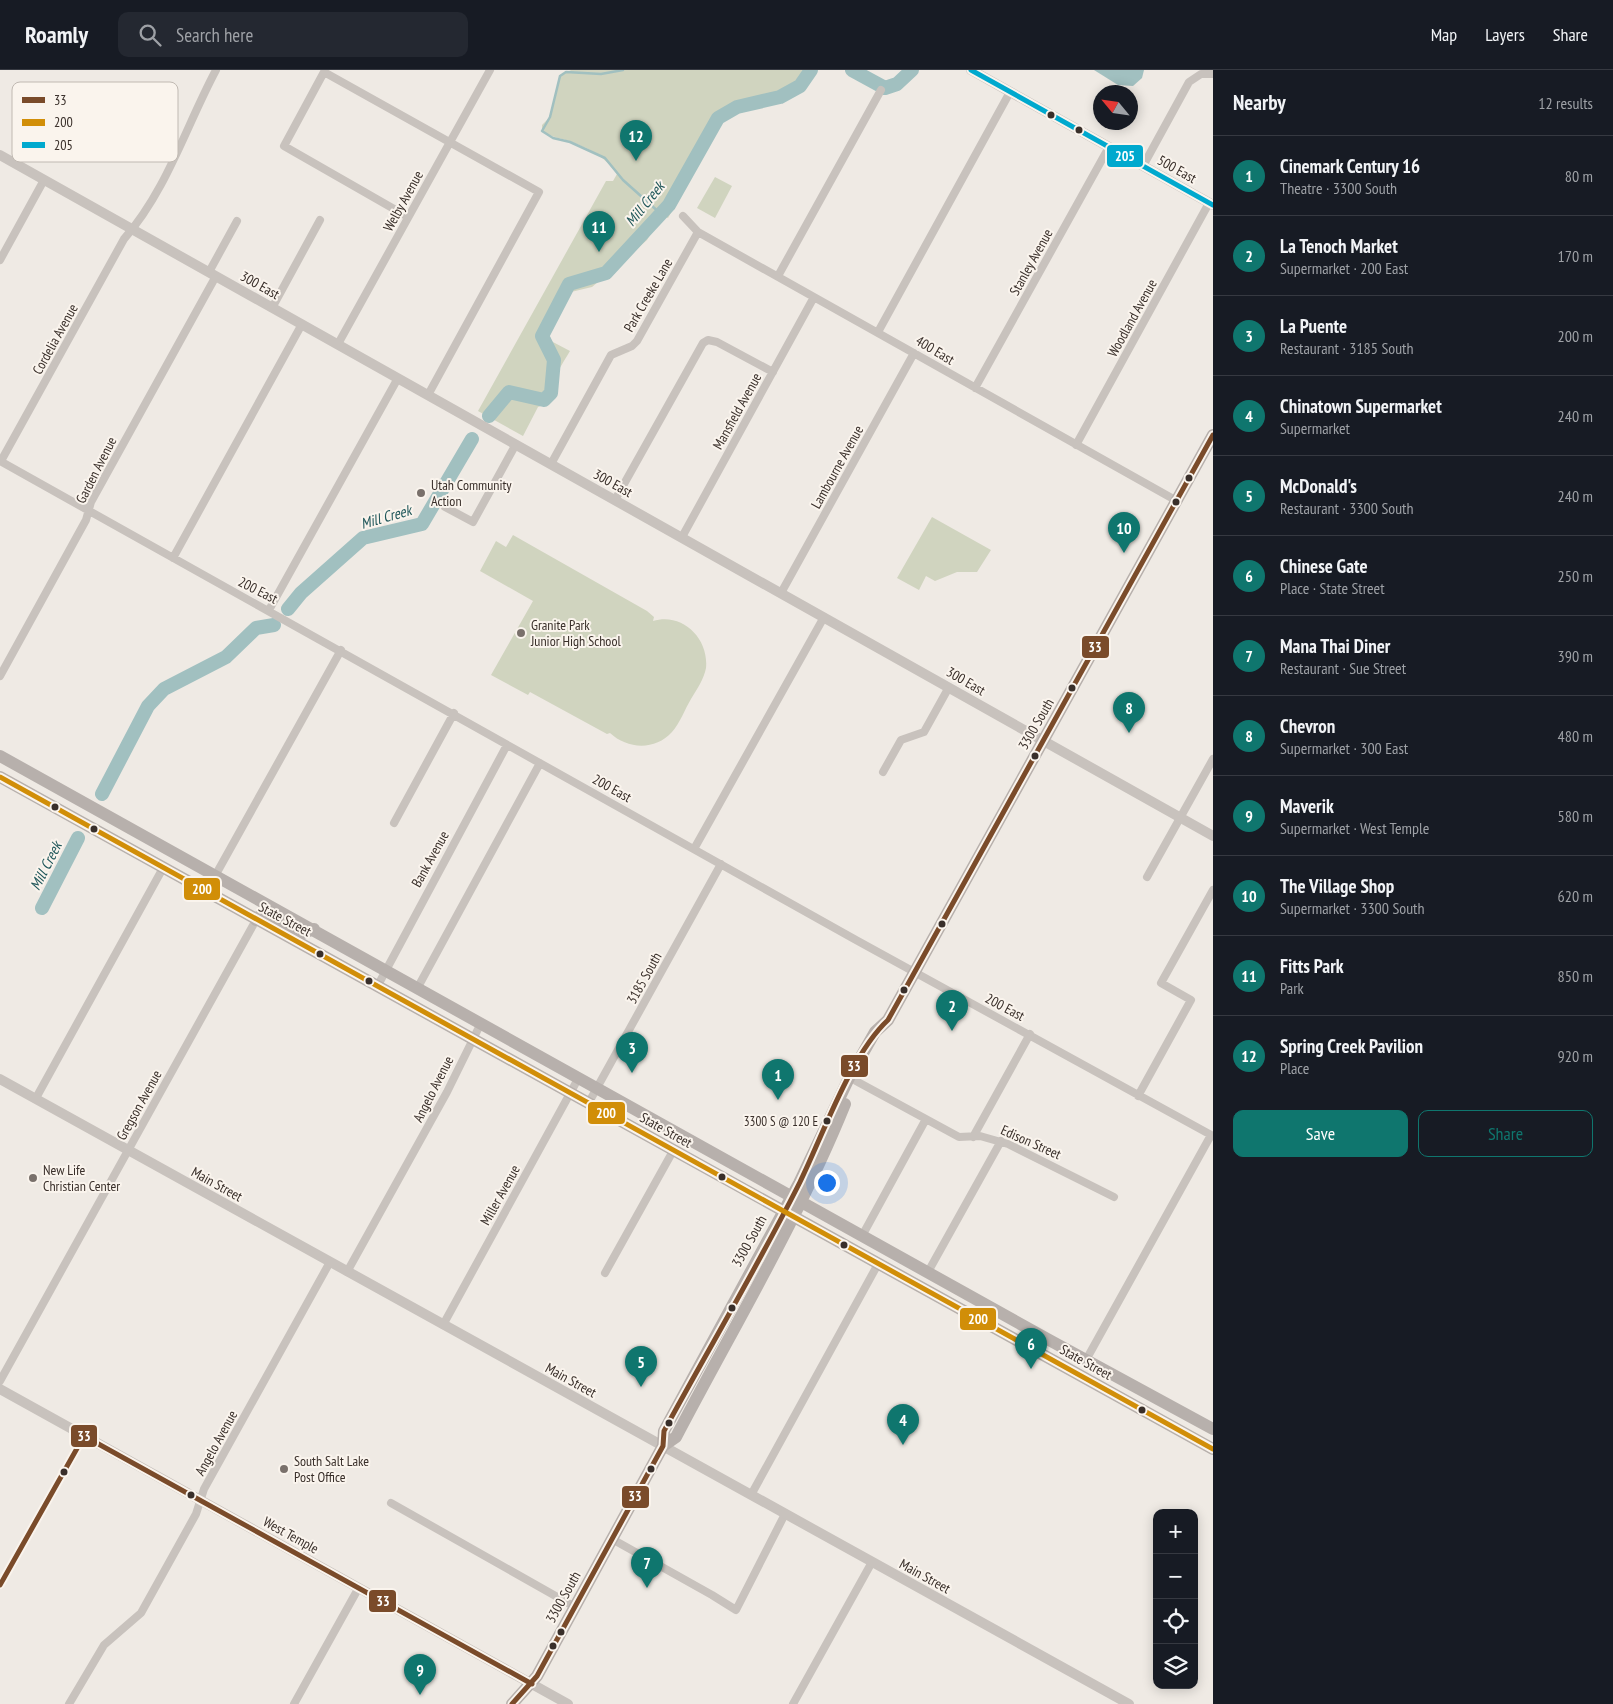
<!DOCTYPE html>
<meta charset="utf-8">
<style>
:root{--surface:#171b24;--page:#242831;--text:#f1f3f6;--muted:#9ea1a6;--line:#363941;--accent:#0f766e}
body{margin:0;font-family:"PT Sans Narrow",sans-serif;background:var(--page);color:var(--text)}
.controls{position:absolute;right:15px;bottom:15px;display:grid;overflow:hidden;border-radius:10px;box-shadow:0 2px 12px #0003}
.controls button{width:45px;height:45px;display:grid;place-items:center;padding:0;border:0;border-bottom:1px solid var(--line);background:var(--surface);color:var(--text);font:25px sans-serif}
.compass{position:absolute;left:1093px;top:15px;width:45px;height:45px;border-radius:50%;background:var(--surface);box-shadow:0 2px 12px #0003;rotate:299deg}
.you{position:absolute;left:826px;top:1112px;width:18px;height:18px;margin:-12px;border:4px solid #fff;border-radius:50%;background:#1a73e8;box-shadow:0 0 0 8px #1a73e833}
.badge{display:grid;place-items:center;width:32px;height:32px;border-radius:50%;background:var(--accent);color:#fff;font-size:16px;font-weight:700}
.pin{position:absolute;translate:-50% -41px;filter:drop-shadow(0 1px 2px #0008)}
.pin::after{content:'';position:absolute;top:26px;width:18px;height:15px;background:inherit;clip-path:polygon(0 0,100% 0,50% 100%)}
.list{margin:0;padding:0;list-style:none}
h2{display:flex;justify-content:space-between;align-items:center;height:65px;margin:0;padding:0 20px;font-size:21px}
h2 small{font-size:16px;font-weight:400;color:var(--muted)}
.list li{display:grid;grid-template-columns:32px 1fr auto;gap:15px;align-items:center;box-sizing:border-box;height:80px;padding:0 20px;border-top:1px solid var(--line)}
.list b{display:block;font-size:19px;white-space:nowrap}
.list p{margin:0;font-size:16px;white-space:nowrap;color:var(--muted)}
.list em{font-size:16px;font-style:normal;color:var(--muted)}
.actions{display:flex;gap:10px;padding:15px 20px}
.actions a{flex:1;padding:11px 0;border:1px solid var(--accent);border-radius:10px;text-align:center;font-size:18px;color:var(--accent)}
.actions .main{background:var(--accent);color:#fff}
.icon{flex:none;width:28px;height:28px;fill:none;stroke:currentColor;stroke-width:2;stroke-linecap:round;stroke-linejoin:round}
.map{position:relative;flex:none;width:1213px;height:1634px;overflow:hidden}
header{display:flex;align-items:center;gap:30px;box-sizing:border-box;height:70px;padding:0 25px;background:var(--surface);border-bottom:1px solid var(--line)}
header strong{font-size:24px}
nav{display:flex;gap:28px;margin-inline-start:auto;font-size:18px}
.search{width:350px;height:45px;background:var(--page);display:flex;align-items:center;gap:12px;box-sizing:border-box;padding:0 18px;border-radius:10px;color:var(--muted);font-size:19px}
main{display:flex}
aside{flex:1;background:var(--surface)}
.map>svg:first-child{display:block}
.green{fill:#d0d4bf}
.water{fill:#a1c0c0}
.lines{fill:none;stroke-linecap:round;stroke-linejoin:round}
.stream{stroke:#a1c0c0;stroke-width:2.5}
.river{stroke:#a1c0c0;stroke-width:14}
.minor{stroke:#c8c2bd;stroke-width:8}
.tertiary{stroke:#c8c2bd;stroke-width:10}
.primary{stroke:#b7b0ac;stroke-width:12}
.bus-1-casing{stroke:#faf4ed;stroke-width:9}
.bus-2-casing{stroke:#faf4ed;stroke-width:9}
.bus-3-casing{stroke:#faf4ed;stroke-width:9}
.bus-1{stroke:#7a4b2a;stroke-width:5}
.bus-2{stroke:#d18e08;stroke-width:5}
.bus-3{stroke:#00a9ce;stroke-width:5}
.bus-dot{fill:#392f2a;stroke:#faf4ed;stroke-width:2}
.poi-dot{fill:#79706b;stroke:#faf4ed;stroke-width:2}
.labels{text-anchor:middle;stroke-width:4;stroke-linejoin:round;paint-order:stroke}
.bus-label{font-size:13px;fill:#392f2a;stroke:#faf4ed;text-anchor:end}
.street-label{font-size:14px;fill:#392f2a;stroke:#faf4ed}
.poi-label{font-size:14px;fill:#392f2a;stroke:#faf4ed;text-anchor:start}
.water-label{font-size:15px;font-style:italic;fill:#20575a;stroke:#faf4ed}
.key{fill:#faf4ed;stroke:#c0b9b2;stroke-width:1}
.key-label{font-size:14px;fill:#392f2a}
.line-badge{stroke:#faf4ed;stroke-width:2}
.badge-label{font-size:14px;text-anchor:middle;font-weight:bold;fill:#fff}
</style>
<header>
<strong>Roamly</strong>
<div class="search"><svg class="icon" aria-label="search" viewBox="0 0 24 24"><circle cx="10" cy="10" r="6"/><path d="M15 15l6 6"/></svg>Search here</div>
<nav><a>Map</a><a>Layers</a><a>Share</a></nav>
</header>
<main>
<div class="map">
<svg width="1213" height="1634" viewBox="0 0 1213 1634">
<rect width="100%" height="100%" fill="#efeae4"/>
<path class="green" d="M571,0H814L801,18L780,30L725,48L720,55L668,148L662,145L647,170L619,195L614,204L610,202L592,217L571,222L549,263L551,271L570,281C566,288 561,295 558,302C551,318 560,330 538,337L523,366L478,341L606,111H613L617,104C604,86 592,80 572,72C561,68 553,68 542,61V55L550,47L560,6Z
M715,107L732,116L715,148L697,138Z
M932,447L991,480L977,502H957L935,511L926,506L919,520L897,508Z
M513,465L647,541L654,547L653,551C682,542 709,568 706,598C704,609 697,619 691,629C685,639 680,653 672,662C655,681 627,679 610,663L607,664L530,622L528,625L491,605L533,531L480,501L496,471L506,477Z"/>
<path class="water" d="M1094,0H1144L1142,8L1133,16L1118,15Z"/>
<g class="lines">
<path class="stream" d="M623,0L601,4L566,2L560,6L550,47L542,61L553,68L570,72L605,88L623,110L661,144"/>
<path class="river" d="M852,0L885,18L897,14L912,0
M489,346L509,322L544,330L551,323L554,290L542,266L569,214L606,203L669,135L718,48L737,37L780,27L800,16L811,0
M288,539L301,523L363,468L422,454L472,369
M102,724L148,636L164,619L226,587L256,558L274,555
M42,838L78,768"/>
<path class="minor" d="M1143,96L1189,12L1201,4H1213
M683,146L698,162L1177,431
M408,147L284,76L324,2L539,122L428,325
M0,190L44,110
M209,202L237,151
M778,206L881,20
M272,238L320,150
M878,262L1010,22
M338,274L490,0
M975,318L1109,77
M1076,375L1209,133
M0,391L856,870L1213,1066
M1,391L124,169C167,120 186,56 216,0
M551,394L611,285L632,276L637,271L698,162
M615,430L703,273L708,270L717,272L773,302
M445,437L473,452L516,374
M682,467L814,227
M173,488L302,254
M781,523L914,283
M269,540L398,308
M0,606L86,450L91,432L216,206
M883,702L901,670L924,662L949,617
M394,753L454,643
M694,779L824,547
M215,806L341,580
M1147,807L1213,689
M377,917L507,675
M418,917L540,693
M856,1011L959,1067L980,1066L1008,1074L1114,1127
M1138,1026L1191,930L1161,913L1213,820
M36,1028L163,798
M588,1034L721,794
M973,1067L1030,964
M862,1166L926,1049
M347,1202L447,1022L481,953
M928,1202L1001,1071
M605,1203L673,1081
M443,1255L579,1007
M1086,1290L1211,1065
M0,1311L256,850
M751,1425L878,1194
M391,1433L575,1537
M612,1469L712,1525L736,1540L785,1444
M0,1515L84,1366
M69,1634L104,1575L141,1543L196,1444L204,1419L330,1192
M294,1634L358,1519
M793,1634L872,1492"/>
<path class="tertiary" d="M971,0L1213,135
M0,85L1213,766
M0,1009L1129,1634
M0,1319L568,1634"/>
<path class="primary" d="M0,686L1051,1271L1213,1359
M0,707L1213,1379
M256,850L261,845H266L300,864L314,859
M663,1376L676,1367C734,1256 798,1150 845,1034
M512,1634L537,1606L663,1376L664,1361L799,1113L850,1006L875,962L888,950L1213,365"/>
<defs>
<path id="bus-1" d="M0,1515L84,1366L532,1614
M512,1634L537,1606L663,1376L664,1361C709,1278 758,1196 800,1112C823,1065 851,984 888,950L1213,365"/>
<path id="bus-2" d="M0,707L1213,1379"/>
<path id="bus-3" d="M971,0L1213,135"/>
</defs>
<use href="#bus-1" class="bus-1-casing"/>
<use href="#bus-2" class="bus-2-casing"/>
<use href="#bus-3" class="bus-3-casing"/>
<use href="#bus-1" class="bus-1"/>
<use href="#bus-2" class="bus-2"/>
<use href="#bus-3" class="bus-3"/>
</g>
<g class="bus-dot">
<circle cx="1051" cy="45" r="4.5"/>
<circle cx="1079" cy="60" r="4.5"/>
<circle cx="1189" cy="408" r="4.5"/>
<circle cx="1176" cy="432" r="4.5"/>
<circle cx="1072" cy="618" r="4.5"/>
<circle cx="1035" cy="686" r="4.5"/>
<circle cx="55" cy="737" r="4.5"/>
<circle cx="94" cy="759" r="4.5"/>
<circle cx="942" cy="854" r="4.5"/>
<circle cx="320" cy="884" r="4.5"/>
<circle cx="369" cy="911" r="4.5"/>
<circle cx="904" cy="920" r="4.5"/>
<circle cx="827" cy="1051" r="4.5"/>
<circle cx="722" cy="1107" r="4.5"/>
<circle cx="844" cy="1175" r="4.5"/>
<circle cx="732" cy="1238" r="4.5"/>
<circle cx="1142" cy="1340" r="4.5"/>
<circle cx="669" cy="1353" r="4.5"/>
<circle cx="651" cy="1399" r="4.5"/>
<circle cx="64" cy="1402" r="4.5"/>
<circle cx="191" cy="1425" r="4.5"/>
<circle cx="561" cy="1562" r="4.5"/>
<circle cx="553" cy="1576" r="4.5"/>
</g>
<g class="poi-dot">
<circle cx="421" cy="423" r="5"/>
<circle cx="521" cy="563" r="5"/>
<circle cx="33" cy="1108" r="5"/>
<circle cx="284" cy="1399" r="5"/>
</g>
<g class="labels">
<g class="bus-label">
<text x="818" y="1056">3300 S @ 120 E</text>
</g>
<g class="street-label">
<text transform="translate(1177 99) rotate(29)" y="5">500 East</text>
<text transform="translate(403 131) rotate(-61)" y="5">Welby Avenue</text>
<text transform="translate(1031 192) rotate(-61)" y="5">Stanley Avenue</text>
<text transform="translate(260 215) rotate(29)" y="5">300 East</text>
<text transform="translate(648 225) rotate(-60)" y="5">Park Creeke Lane</text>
<text transform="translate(1132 248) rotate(-61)" y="5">Woodland Avenue</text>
<text transform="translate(55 269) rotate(-61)" y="5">Cordelia Avenue</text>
<text transform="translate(935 280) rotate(31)" y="5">400 East</text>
<text transform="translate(737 341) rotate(-61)" y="5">Mansfield Avenue</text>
<text transform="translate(837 397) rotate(-61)" y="5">Lambourne Avenue</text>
<text transform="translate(96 400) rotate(-63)" y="5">Garden Avenue</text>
<text transform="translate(613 413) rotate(29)" y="5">300 East</text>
<text transform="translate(258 520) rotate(27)" y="5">200 East</text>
<text transform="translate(966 611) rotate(30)" y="5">300 East</text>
<text transform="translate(1036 654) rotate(-60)" y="5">3300 South</text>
<text transform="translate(612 718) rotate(29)" y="5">200 East</text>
<text transform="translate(430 789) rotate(-61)" y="5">Bank Avenue</text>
<text transform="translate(285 849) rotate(28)" y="5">State Street</text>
<text transform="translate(644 908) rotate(-61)" y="5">3185 South</text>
<text transform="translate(1005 937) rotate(28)" y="5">200 East</text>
<text transform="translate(433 1019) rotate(-63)" y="5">Angelo Avenue</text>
<text transform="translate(139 1035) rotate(-61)" y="5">Gregson Avenue</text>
<text transform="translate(666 1060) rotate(29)" y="5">State Street</text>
<text transform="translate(1031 1072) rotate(24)" y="5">Edison Street</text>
<text transform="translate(217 1114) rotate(29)" y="5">Main Street</text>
<text transform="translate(500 1125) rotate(-61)" y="5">Miller Avenue</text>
<text transform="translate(749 1171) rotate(-61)" y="5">3300 South</text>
<text transform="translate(1086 1292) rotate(29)" y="5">State Street</text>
<text transform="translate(571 1310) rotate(29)" y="5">Main Street</text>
<text transform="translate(216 1373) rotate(-61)" y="5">Angelo Avenue</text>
<text transform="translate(291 1465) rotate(29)" y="5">West Temple</text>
<text transform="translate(925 1506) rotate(29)" y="5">Main Street</text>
<text transform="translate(563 1527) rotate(-61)" y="5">3300 South</text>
</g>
<g class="poi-label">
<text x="431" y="420">Utah Community<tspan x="431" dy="16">Action</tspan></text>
<text x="531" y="560">Granite Park<tspan x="531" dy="16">Junior High School</tspan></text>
<text x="43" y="1105">New Life<tspan x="43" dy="16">Christian Center</tspan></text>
<text x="294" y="1396">South Salt Lake<tspan x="294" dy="16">Post Office</tspan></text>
</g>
<g class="water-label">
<text transform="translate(645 134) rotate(-51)" y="5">Mill Creek</text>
<text transform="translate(386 447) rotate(-16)" y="5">Mill Creek</text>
<text transform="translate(46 796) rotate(-63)" y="5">Mill Creek</text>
</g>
</g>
<rect x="12" y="12" width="166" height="80" rx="8" class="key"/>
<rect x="22" y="27" width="23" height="6" fill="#7a4b2a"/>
<rect x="22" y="49" width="23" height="7" fill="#d18e08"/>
<rect x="22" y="72" width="23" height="6" fill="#00a9ce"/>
<g class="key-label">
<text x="54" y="35">33</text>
<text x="54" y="57">200</text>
<text x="54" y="80">205</text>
</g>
<g class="line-badge">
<rect x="1106" y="74" width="38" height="24" rx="5" fill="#00a9ce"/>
<rect x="1081" y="565" width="29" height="24" rx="5" fill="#7a4b2a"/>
<rect x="183" y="807" width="38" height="24" rx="5" fill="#d18e08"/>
<rect x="840" y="984" width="29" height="24" rx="5" fill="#7a4b2a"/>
<rect x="587" y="1031" width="39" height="24" rx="5" fill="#d18e08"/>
<rect x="959" y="1237" width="38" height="24" rx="5" fill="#d18e08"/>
<rect x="70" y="1354" width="28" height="24" rx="5" fill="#7a4b2a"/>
<rect x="621" y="1415" width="29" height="24" rx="5" fill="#7a4b2a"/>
<rect x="368" y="1519" width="29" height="24" rx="5" fill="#7a4b2a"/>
</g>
<g class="badge-label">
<text x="1125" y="91">205</text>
<text x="1095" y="582">33</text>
<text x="202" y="824">200</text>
<text x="854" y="1001">33</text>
<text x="606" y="1048">200</text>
<text x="978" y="1254">200</text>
<text x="84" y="1371">33</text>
<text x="635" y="1431">33</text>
<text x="383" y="1536">33</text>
</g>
</svg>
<div class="controls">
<button>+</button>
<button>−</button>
<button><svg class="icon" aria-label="locate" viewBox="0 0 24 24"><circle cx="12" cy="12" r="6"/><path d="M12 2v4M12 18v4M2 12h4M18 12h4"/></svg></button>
<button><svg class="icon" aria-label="layers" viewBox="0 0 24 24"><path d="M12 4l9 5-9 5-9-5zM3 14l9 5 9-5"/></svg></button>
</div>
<svg class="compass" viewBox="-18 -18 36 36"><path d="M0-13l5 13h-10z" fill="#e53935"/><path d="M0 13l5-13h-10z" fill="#9ea1a6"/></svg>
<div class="you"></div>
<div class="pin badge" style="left:778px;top:1030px">1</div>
<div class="pin badge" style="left:952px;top:961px">2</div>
<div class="pin badge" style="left:632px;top:1003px">3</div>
<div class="pin badge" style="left:903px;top:1375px">4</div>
<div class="pin badge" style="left:641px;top:1317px">5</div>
<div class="pin badge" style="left:1031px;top:1299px">6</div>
<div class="pin badge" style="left:647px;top:1518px">7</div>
<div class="pin badge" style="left:1129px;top:663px">8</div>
<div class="pin badge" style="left:420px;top:1625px">9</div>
<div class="pin badge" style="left:1124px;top:483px">10</div>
<div class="pin badge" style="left:599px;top:182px">11</div>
<div class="pin badge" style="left:636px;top:91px">12</div>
</div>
<aside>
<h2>Nearby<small>12 results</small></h2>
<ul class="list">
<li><span class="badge">1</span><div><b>Cinemark Century 16</b><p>Theatre · 3300 South</p></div><em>80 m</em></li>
<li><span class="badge">2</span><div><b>La Tenoch Market</b><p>Supermarket · 200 East</p></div><em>170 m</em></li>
<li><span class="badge">3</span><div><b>La Puente</b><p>Restaurant · 3185 South</p></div><em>200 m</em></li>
<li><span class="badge">4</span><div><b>Chinatown Supermarket</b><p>Supermarket</p></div><em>240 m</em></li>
<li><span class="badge">5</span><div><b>McDonald's</b><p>Restaurant · 3300 South</p></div><em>240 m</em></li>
<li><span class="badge">6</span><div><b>Chinese Gate</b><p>Place · State Street</p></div><em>250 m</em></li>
<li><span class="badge">7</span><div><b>Mana Thai Diner</b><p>Restaurant · Sue Street</p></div><em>390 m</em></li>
<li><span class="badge">8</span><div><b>Chevron</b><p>Supermarket · 300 East</p></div><em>480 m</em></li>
<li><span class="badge">9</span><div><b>Maverik</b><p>Supermarket · West Temple</p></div><em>580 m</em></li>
<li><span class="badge">10</span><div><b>The Village Shop</b><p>Supermarket · 3300 South</p></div><em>620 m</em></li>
<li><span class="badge">11</span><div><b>Fitts Park</b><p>Park</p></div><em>850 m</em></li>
<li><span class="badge">12</span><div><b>Spring Creek Pavilion</b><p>Place</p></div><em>920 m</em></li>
</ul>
<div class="actions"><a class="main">Save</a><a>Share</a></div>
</aside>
</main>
